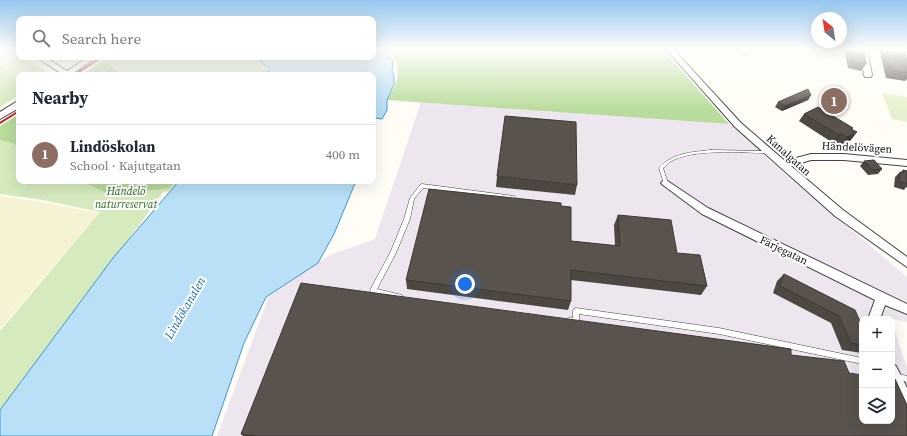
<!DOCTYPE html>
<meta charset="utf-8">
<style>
:root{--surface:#fff;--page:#f2f2f3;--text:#1f2937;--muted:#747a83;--line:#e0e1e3;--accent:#1a73e8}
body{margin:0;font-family:"Source Serif 4",serif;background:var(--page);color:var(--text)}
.controls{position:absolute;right:12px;bottom:12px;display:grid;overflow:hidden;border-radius:8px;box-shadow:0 4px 16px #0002}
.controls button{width:36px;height:36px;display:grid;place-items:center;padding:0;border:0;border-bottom:1px solid var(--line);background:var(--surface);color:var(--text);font:20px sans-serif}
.compass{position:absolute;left:811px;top:12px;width:36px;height:36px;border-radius:50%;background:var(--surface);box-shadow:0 4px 16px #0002;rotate:330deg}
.you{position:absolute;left:465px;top:284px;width:14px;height:14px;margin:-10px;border:3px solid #fff;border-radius:50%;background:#1a73e8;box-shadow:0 0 0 6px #1a73e833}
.badge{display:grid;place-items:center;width:26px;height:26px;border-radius:50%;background:var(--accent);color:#fff;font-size:13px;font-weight:700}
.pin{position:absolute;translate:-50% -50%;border:2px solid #fff;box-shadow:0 1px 4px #0006}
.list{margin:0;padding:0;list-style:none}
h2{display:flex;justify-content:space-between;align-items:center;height:52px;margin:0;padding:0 16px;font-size:17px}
h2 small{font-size:13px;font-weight:400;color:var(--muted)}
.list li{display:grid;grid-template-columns:26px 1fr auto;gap:12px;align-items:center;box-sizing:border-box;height:60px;padding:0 16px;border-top:1px solid var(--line)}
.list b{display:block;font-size:15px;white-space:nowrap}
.list p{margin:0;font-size:13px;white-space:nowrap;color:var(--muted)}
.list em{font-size:13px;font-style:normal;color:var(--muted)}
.icon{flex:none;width:22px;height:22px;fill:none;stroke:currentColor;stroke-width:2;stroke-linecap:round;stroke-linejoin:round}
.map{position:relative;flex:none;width:907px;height:436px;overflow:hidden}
.search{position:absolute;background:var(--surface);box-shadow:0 4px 16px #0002;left:16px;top:16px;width:360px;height:44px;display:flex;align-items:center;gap:10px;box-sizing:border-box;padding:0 14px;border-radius:8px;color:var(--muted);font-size:15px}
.panel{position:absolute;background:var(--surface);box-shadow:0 4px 16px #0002;left:16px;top:72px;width:360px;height:112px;border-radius:8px}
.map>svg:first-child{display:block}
.industrial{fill:#eee6ef}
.farmland{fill:#f6f3d4}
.green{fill:#d5ebbd}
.forest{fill:#b9dc9c}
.pitch{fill:#e6f2cf}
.water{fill:#b9e0f7;stroke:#3f96cf}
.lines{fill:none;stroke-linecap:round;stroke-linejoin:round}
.lane-casing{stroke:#444;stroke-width:1}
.street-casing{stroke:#444;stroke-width:2}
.lane{fill:#fff;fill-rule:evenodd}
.street{fill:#fff;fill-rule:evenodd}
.rail{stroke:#c4262e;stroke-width:2}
.wall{fill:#4d4742}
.shaded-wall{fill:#3f3936}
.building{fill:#5a524d;stroke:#3f3936}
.labels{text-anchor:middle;stroke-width:4;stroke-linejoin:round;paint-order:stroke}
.street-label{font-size:11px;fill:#111;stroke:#fff}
.park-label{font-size:11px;font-style:italic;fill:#2f6b1f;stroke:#fff}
.water-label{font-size:12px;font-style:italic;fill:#1768a6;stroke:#fff}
</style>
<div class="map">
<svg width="907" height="436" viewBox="0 0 907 436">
<rect width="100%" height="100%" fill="#fffdf5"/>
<path class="industrial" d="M0,49H14L19,52V56L0,66Z
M421,102L729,124L741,131L770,161L907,277V322L892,319H862V421H892V322L907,368V436H217L269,296L330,255L375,239Z"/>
<path class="farmland" d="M0,196L41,202L99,213L0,329Z"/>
<path class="green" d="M19,56L25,57L45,70L43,75H19V95L0,107V67Z
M109,57H266V67L270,73L267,75H81Z
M19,119V181H179L169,191L163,192L0,418V331L100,212L43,200L0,194V133Z"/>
<path class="forest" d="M395,49H654L665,52L729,124L387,100C397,82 403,74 392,54Z
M106,61L121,75H82Z
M19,114V151L15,144L0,140V126Z
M80,181H175L169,188L112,195Z"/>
<path class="pitch" d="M882,93L907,97V122L892,119Z"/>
<path class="water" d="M373,49H393L381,53L393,60L392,72L394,75V84L387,100V110L382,119L375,118L373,121V75H265L270,69L261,62L263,57H373Z
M179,181H356L334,234L318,263L266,297L244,343L212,436H0V410L113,258Z"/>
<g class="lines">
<defs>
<path id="lane" d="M711,150L768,151L770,152L768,153C743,153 691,148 670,162C668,164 666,166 663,168L668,183L666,185L664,184L659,168C672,153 692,152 711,150Z
M422,184L514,196L516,198L514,200L423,188L414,199L410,219L396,253L377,289L402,295L403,297L402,299H400L371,292L370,290L390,253L404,219L410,198L420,185Z
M576,308L719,328L862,358V364L719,334L579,314V321L578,323L576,324L568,322L567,320L568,318L570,317L573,318V311L574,309Z
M896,373L907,376V382L894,378L893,376L894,374Z"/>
<path id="street" d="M666,49H673L741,123L785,161L811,154H844L907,160V166L844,160H811L791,166L843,210L907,257V267L835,216L735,127Z
M743,49H750L748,54H745L741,52Z
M860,49H867L872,75L871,77H865L864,75Z
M36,57H45L67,71L88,57H97L72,74L73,75H61L62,74Z
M16,102H19V108L0,119V112Z
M666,180L708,208L907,304V314L885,305L880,319H868L875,300L702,214L663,185L661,183L663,181Z
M892,364L896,366L907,388V410L902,408L892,384Z"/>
</defs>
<use href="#lane" class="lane-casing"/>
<use href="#street" class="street-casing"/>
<use href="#lane" class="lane"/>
<use href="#street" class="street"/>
<path class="rail" d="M74,75L102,57
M0,123L19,111"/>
</g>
<path class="wall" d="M844,49H864L866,64L861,71L848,68Z
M879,49H904L907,60V79L905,81L886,78Z
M811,95L808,100L782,111L775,107L778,102Z
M804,114L852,129L851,140L841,145L835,142L833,143L799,121Z
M864,161L882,169L878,174L868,175L860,166Z
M903,170L907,171V188L906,187L904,190L894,187L895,177L900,172H901Z
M497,176L577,185L575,195L496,187Z
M561,206L571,241L615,246L614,225L618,215L677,253L707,286L701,295L571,280V301L568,310L407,289L406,280Z
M784,274L862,326V353L842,350L831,323L773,293L777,281Z
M791,355L849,373L907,436H243L241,434Z"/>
<path class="shaded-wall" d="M811,95L808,100L782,111L785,106Z
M857,132L851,140L841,145L847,137Z
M841,134L835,142L833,143L839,135Z"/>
<path class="building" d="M850,49H864L866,64L853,61Z
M886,49H904L907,60V73L892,71Z
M808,89L811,95L785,106L778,102Z
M818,107L853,128L851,129L857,132L847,137L841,134L839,135L804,114Z
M505,116L576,122L577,185L497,176Z
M874,160L882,169L872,170L864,161Z
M903,170L907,171V184L899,181L900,172L903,173Z
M429,189L561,203V206L571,207V241L620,246L618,215L671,220L677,253L700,255L707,286L571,270V301L406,280Z
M784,274L855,310L862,326V345L851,343L839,316L780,286Z
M301,283L791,349V355L844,361L849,373L862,375V421H892V379H895L907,405V436H256L241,434Z"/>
<linearGradient id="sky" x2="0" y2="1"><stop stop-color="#95c6ee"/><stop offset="0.45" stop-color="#fffefa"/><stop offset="1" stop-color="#fffefa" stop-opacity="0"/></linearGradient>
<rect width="907" height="110" fill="url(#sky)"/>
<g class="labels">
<g class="street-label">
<text transform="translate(857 147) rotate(3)" y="4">Händelövägen</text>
<text transform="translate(789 155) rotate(42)" y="4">Kanalgatan</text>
<text transform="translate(784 250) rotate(26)" y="4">Färjegatan</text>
</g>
<g class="park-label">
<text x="126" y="195">Händelö<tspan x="126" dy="13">naturreservat</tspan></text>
</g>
<g class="water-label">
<text transform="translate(185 308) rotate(-60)" y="4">Lindökanalen</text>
</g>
</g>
</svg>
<div class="controls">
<button>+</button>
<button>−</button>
<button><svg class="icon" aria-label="layers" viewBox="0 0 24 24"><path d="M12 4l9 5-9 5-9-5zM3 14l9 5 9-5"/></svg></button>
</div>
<svg class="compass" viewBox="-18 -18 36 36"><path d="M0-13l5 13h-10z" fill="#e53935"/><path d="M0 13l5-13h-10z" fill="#747a83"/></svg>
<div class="you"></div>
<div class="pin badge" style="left:834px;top:101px;background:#8d6e63">1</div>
<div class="search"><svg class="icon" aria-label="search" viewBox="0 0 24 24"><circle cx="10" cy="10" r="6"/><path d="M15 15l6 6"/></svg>Search here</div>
<section class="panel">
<h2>Nearby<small></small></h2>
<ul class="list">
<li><span class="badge" style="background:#8d6e63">1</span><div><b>Lindöskolan</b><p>School · Kajutgatan</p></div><em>400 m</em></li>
</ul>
</section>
</div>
